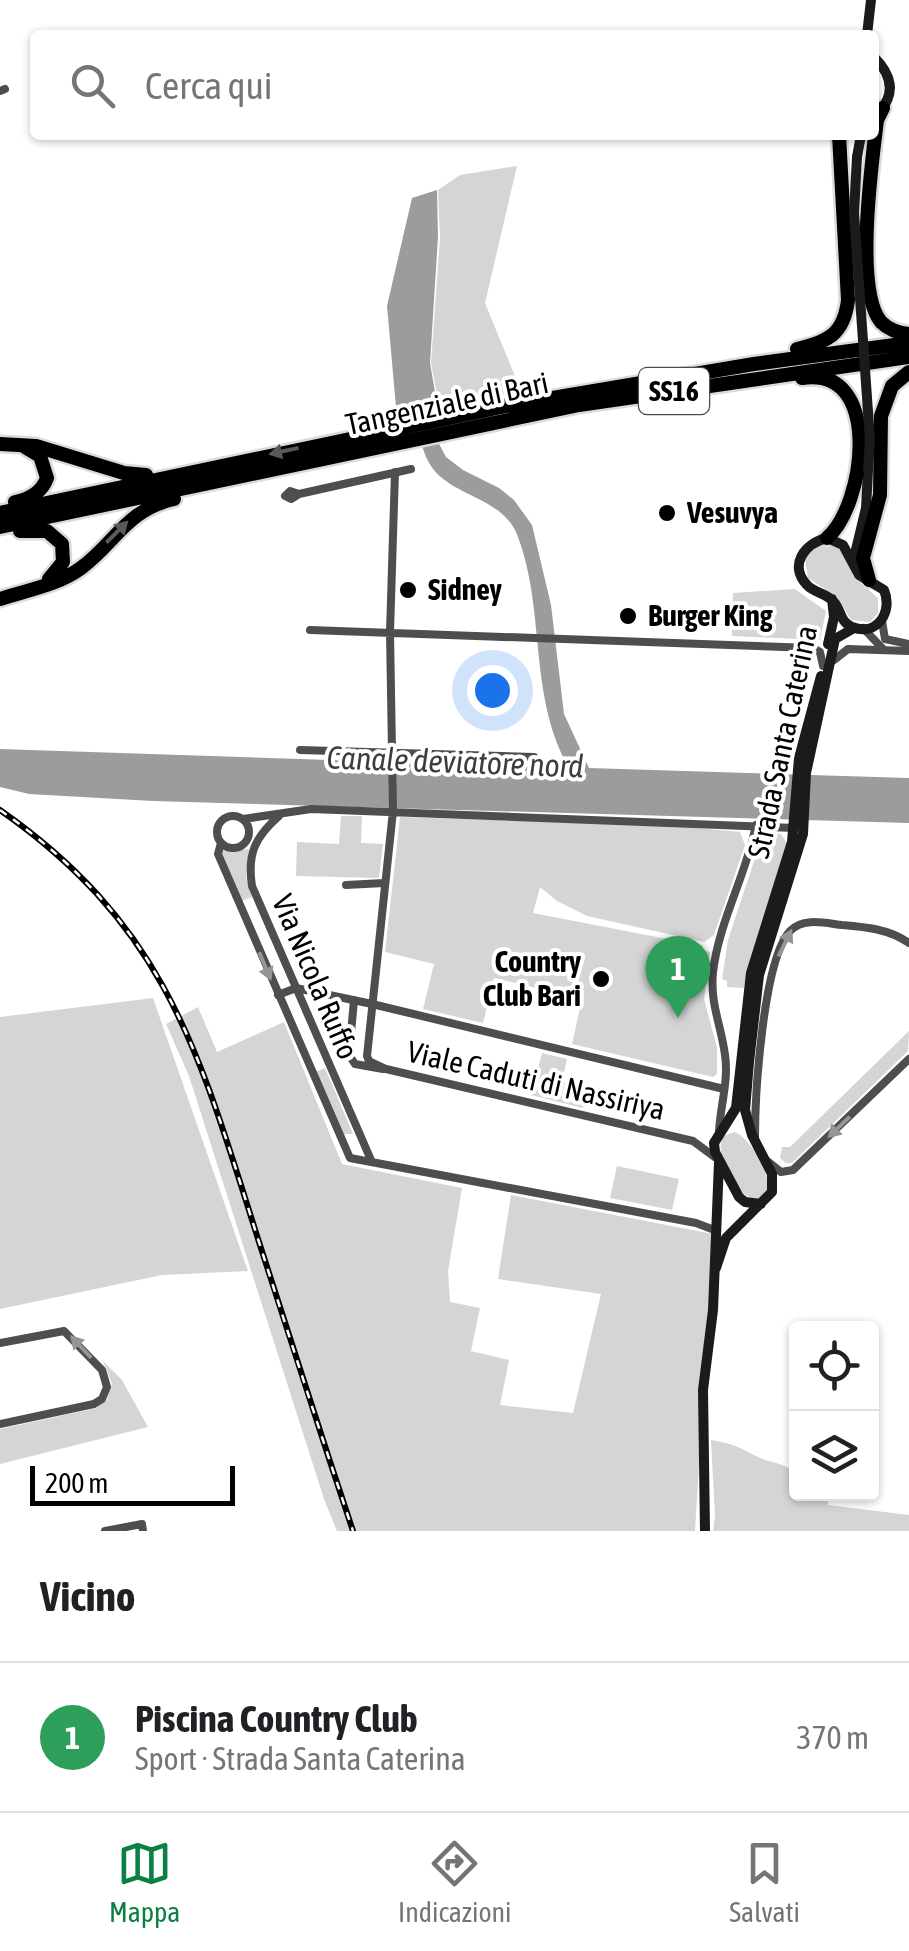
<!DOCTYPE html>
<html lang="it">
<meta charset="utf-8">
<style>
:root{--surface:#fff;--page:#f2f2f2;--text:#202124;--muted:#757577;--line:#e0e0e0;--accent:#0b8043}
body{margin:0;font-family:"Asap Condensed",sans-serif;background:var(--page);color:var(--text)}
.controls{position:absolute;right:30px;bottom:30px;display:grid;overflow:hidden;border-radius:10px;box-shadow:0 2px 8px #0004}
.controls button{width:90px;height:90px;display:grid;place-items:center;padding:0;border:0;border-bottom:2px solid var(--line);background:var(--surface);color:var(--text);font:50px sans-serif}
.scale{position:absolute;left:30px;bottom:25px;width:205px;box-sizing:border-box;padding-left:10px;border:5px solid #000;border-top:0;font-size:28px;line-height:35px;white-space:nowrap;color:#000;-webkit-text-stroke:8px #fff;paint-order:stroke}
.you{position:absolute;left:492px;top:690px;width:35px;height:35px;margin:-25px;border:8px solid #fff;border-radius:50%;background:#1a73e8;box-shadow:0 0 0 15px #1a73e833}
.badge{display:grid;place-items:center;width:65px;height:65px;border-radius:50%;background:var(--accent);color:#fff;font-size:32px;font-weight:700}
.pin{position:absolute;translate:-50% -82px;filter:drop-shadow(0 2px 5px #0008)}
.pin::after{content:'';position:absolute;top:52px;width:35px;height:30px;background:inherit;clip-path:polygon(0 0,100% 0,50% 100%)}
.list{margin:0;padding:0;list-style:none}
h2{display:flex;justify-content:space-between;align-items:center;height:130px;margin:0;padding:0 40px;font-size:42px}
h2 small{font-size:32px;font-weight:400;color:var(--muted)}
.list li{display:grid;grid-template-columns:65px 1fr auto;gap:30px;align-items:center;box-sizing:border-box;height:150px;padding:0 40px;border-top:2px solid var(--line)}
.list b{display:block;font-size:38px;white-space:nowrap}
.list p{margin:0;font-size:32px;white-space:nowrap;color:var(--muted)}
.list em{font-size:32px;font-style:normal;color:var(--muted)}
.icon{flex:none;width:55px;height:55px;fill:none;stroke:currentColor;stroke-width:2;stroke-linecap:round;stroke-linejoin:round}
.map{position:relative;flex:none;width:909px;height:1531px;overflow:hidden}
.search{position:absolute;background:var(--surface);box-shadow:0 2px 8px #0004;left:30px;right:30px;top:30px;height:110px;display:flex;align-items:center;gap:25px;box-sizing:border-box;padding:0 35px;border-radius:10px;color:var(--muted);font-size:38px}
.sheet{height:280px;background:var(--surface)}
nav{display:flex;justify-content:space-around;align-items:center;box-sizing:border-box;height:140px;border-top:2px solid var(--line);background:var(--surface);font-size:28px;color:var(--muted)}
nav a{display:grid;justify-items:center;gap:5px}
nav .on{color:var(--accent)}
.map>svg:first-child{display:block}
.green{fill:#d5d5d5}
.water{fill:#9c9c9c}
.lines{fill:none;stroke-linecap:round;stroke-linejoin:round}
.highway-casing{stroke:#dbdbdb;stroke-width:19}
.street{stroke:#4e4e4e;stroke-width:8}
.secondary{stroke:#1b1b1b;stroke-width:10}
.highway{stroke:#000;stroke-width:14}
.rail-casing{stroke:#000;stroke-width:6}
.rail{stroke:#fff;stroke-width:2.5;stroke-dasharray:8;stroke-linecap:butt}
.secondary-bridge{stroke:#1b1b1b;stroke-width:10}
.oneway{fill:#595959}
.oneway2{fill:#959595}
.poi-dot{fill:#000;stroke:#fff;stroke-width:4}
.labels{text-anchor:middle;stroke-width:8;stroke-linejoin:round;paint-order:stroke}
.shield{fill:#fff;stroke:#4c4c4c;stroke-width:2.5}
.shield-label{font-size:28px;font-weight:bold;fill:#000}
.street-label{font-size:30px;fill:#000;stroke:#fff}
.poi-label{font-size:30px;font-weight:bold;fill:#000;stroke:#fff;text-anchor:start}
.water-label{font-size:32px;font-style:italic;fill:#3d3d3d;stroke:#fff}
</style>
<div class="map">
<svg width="909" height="1531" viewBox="0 0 909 1531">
<rect width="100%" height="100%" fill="#fff"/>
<path class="green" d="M517,166L485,303L521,391L440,409L431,363L440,238L438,190L460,175Z
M824,544L840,548L854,577L878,598V613L870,622L851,620L837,597L808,578L805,559L812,549Z
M795,589L826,611L820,640L732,636L733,593Z
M341,816H362L361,843L383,844L379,878L296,876L297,842L339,844Z
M400,817L678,826L740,832L745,845L714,935L704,942L587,916L557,901L540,887L533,913L703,946V950L710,952L704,999L717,1048V1074L713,1077L572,1044L582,999L494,978L483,1023L423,1009L434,964L385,952Z
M768,833L781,834L787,843L744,988L727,987V981L722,979L728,940L762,837Z
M249,849L246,877L252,897L242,901L221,851Z
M153,998L248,1271L162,1275L0,1309V1017Z
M198,1007L217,1052L284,1022L342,1164L462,1188L448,1271L450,1302L480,1308L471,1351L509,1360L500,1405L573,1413L601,1294L498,1279L511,1195L713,1234L695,1531H337L324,1499L189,1076L166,1024Z
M909,1031L908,1051L792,1163H786L780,1158L782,1147H790Z
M542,1053L567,1059L562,1081L588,1087L583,1108L531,1095Z
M325,1068L353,1134H345L343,1138L315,1072Z
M735,1132C752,1140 767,1170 769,1188L759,1199C737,1201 713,1155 723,1136Z
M617,1166L679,1179L672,1210L610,1198Z
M103,1361L122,1380L148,1427L0,1464V1429L97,1408L107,1400L112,1384Z
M711,1440C735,1444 738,1447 758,1457C771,1463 785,1463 796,1473V1494H827L828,1505L909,1515V1531H713L715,1516Z"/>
<path class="water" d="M437,190L438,237L430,363L438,409L432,411L438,442L446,457L463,470L499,488L514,500L532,525L551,605L564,714L589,768L909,778V823L153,801L29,794L0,787V749L569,768C528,696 546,612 518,537C503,494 445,498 427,459C421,447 419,429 416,415L397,418L387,306L412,198Z"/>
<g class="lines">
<defs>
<path id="highway" d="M883,108L877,120C872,162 854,290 881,322C889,330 898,333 909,334
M797,349C828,342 844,334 848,300L839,135
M802,378C883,365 866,504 827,538
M0,444L36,446L124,473L146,475
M15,502C30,499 42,492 47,478L40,456L25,447
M0,513L511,405L754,364L909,343
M0,527L579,405L909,357
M20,531H47L62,544L63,562L49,579
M869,580L863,558L880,495L881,416L892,386L909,372
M0,599C27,590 58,585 81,568C116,542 126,510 174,499"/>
</defs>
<use href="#highway" class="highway-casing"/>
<path class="street" d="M0,91L5,89
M395,472L390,632L393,811L367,1056L369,1061L386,1069L693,1141L716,1158
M299,494L290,491L285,496L291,499L299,494L411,469
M882,621L885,639L909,644
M863,628L884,650
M310,630L813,648L820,652L823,666
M834,660L848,649L909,651
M300,750L534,757
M217 832a16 16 0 1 1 32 0a16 16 0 1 1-32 0Z
M279,816C255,837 247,854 252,886L371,1160
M243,819L311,809L795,828
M221,843L218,854L350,1158L696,1223L717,1231
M346,885L384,883
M278,995L296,988L372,1004L724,1089
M354,1000L349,1055L355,1064L383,1069
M719,1132C720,1107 729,1080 725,1055C721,1024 710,1005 713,972C719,921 746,876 756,825
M755,1137C755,1095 763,960 790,931C803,917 825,923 842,925C866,927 889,929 909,943
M767,1161L781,1172L793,1170L909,1059
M0,1343L64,1331L102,1370L107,1387L102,1399L94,1404L0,1424
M105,1531L142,1524L143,1531"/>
<path class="secondary" d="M867,35L871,0
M874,57C891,74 897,93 879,112
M857,157L861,135
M827,538L843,545L859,575L884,590C893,611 878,637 852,627C840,622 841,610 834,602C827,593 814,593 807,585C788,565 805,543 827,538Z
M854,558L866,508L868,470
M828,644L834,617L832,599
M761,1204L745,1202L739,1197L715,1152L714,1143L736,1108L751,973L792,842L799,758L821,676
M716,1268L726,1238L772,1192V1174L752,1135L745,1110L749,1062L759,975L803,834L806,773L835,639L854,628
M705,1531L703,1390L713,1310L719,1162"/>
<use href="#highway" class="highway"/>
<defs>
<path id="rail" d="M0,810C169,928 200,1057 259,1242C290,1339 321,1435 353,1531"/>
</defs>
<use href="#rail" class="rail-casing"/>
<use href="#rail" class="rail"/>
<path class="secondary-bridge" d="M857,157L854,213L870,440L868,470"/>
</g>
<defs><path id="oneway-solid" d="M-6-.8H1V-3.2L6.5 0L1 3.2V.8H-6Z" transform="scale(2.5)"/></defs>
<g class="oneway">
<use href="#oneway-solid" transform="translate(284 451) rotate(168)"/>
<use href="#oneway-solid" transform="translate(117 532) rotate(-45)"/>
</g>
<g class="oneway2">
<use href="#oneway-solid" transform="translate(785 943) rotate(-64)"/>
<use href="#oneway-solid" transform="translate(265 966) rotate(67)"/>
<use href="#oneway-solid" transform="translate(839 1127) rotate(136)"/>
<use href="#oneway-solid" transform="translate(81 1347) rotate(-133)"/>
</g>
<g class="poi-dot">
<circle cx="667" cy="513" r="10"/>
<circle cx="408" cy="590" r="10"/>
<circle cx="628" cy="616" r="10"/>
<circle cx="601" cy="979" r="10"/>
</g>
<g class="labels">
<rect class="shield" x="639" y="368" width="70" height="46" rx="8"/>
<g class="shield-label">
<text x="674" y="401">SS16</text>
</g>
<g class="street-label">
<text transform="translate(447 404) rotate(-12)" y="10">Tangenziale di Bari</text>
<text transform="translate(783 742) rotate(-78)" y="10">Strada Santa Caterina</text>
<text transform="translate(315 977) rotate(67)" y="10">Via Nicola Ruffo</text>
<text transform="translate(536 1081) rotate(13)" y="10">Viale Caduti di Nassiriya</text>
</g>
<g class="poi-label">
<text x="687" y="523">Vesuvya</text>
<text x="428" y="600">Sidney</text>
<text x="648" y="626">Burger King</text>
<text x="581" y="972" text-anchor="end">Country<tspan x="581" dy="34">Club Bari</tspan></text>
</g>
<g class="water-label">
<text transform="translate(455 762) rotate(2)" y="11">Canale deviatore nord</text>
</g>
</g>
</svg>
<div class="controls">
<button><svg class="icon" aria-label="locate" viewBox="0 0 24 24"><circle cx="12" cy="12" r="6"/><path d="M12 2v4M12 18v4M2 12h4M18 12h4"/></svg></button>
<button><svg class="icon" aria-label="layers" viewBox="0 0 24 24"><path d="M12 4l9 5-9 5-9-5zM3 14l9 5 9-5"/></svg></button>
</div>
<div class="scale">200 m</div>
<div class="you"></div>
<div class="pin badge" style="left:678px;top:1018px;background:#2e9e5b">1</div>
<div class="search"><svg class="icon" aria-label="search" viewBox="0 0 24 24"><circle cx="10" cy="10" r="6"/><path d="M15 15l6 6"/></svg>Cerca qui</div>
</div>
<section class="sheet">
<h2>Vicino<small></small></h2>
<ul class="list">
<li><span class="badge" style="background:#2e9e5b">1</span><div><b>Piscina Country Club</b><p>Sport · Strada Santa Caterina</p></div><em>370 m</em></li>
</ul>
</section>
<nav>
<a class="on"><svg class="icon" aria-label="map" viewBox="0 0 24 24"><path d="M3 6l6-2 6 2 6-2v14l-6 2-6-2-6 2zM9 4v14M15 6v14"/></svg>Mappa</a>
<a><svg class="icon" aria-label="directions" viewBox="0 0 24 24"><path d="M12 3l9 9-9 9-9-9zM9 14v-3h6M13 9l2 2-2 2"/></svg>Indicazioni</a>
<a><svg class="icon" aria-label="saved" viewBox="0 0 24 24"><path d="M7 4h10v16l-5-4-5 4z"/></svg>Salvati</a>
</nav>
